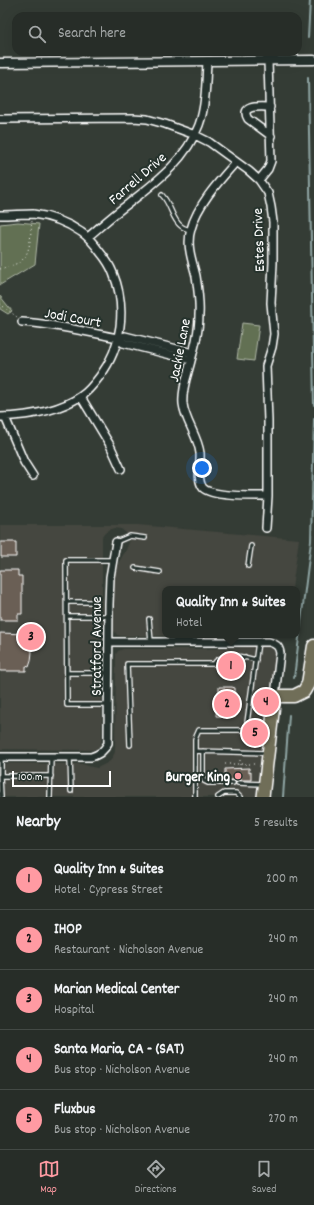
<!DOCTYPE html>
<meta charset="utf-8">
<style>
:root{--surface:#272d28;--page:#333934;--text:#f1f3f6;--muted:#a4a8a8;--line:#434945;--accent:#ff9aa2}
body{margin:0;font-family:Dekko,sans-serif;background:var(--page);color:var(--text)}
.scale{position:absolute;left:12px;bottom:10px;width:99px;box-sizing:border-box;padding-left:4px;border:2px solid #fff;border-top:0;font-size:11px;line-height:14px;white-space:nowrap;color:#fff;-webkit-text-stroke:3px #26332d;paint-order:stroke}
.you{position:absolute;left:202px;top:468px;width:14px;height:14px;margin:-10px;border:3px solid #fff;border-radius:50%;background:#1a73e8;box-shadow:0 0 0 6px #1a73e833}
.badge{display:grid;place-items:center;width:26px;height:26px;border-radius:50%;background:var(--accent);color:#111;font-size:13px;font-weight:700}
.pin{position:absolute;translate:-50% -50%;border:2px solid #fff;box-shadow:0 1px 4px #0006}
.popup{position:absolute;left:162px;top:586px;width:138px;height:52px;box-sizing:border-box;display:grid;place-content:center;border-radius:8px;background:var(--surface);filter:drop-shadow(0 1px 3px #0005);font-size:13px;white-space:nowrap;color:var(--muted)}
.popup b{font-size:15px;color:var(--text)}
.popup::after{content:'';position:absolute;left:50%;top:100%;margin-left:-8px;border:8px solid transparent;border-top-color:var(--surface)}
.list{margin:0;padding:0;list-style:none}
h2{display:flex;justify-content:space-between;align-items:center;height:52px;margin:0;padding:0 16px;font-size:17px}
h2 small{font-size:13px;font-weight:400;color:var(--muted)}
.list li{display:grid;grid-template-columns:26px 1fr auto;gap:12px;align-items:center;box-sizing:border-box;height:60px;padding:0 16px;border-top:1px solid var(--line)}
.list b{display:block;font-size:15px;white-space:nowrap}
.list p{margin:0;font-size:13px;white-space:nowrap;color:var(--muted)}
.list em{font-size:13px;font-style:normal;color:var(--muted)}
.icon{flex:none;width:22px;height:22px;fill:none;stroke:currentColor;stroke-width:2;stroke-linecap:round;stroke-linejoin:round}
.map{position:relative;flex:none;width:314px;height:797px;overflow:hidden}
.search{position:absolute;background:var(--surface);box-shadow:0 4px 16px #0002;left:12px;right:12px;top:12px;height:44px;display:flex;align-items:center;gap:10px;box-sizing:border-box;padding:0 14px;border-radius:12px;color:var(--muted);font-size:15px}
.sheet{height:352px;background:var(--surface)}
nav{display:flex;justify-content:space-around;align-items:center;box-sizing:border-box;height:56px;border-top:1px solid var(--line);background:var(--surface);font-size:11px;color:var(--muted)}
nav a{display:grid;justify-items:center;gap:2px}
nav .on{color:var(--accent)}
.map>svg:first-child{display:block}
.built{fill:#44463f}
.green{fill:#627052;stroke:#b0b8a8}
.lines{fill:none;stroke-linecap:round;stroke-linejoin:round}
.stream{stroke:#8fa5a4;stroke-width:2}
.building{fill:#6a5e55;stroke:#fff}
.service-casing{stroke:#fff;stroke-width:6}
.minor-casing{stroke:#fff;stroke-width:10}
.tertiary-casing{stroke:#fff;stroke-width:11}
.primary-casing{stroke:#fff;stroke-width:14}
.motorway-casing{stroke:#fff;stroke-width:15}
.path{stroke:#fff;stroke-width:1;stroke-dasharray:1 3;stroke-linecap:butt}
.service{stroke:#26332d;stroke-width:3.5}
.minor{stroke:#26332d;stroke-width:7}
.tertiary{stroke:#26332d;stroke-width:8}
.primary{stroke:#706e59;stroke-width:11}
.motorway{stroke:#706e59;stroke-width:12}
.poi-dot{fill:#ff9aa2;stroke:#26332d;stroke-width:1.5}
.labels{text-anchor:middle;stroke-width:4;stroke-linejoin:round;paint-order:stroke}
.street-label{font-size:15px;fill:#fff;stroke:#26332d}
.poi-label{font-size:15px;font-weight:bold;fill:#fff;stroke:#26332d;text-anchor:end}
</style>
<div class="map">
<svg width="314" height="797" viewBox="0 0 314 797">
<rect width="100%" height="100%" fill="#343c35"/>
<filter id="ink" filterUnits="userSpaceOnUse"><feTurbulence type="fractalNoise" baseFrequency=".025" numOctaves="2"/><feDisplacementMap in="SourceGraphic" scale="8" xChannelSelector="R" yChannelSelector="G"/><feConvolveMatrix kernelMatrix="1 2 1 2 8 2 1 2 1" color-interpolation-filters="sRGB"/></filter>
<g filter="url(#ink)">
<path class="built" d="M0,525H138L299,539L292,589H165V635H256L250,636H121L117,635L114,631V577L117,565L126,550L130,540L126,533L121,529L115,528L109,530L105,533L102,537V739L100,746L96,749L92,750L0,749Z
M270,646L274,649L275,654L262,797H0V763L82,764L88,766L97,768L107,763L111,760L115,752V747L116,654L118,651L123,649H201Z"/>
<path class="green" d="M18,222L39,224L35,264L0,285V224Z
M0,296L12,311L8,314L0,309Z
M242,323L259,325L254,361L237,359Z"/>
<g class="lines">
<path class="stream" d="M308,38L310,0
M308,78L314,405
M294,678L311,541L314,419
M283,797L289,715"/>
</g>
<path class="building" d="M1,542H16V557H1Z
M0,570H18V576H22V614H18V620H0Z
M0,633L26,634V638H29L32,652L31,661L29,667L26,666V671H0Z
M219,687H232L235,688V701H238V707H235V717L216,716L217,700H219Z
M249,768V773L251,772V780H238L235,781L233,780H225V769Z"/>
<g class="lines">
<defs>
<path id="service" d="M162,195C171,204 172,220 181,226C183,228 187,229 190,230
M116,542L130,536L145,538
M248,566L251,546
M135,568L160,572
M67,602H96
M67,616H109
M149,619L151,642
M221,659C230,666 236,664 245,657
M67,673H109
M108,705H67L66,560H112
M246,730L258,642
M130,745L127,664H214C215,662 217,660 219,659C230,653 245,657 256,660
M195,751L266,753
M203,751V778L204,781L208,783H233
M1,757V776H51
M70,757L71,791
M0,776L1,797
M238,783L263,784
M50,797L51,757
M195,797V739L199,730H246L270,732
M218,797L224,793H236L240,797"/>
<path id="minor" d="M270,107C262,107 239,104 248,119L271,136
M0,119L133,118L147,119L165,124L195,135L209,142L249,171L259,180L268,193L271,207L273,222V263L271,303L274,334L272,347L266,366L268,421V496L266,528
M236,162C220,180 197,205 191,229C186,245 192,260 196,276C198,289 200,302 199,315C199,334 193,353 188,372C185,382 182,393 183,404C185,421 198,436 200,453C201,463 196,479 203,488C212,497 254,496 268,496
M259,180L268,169L271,161L268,61
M0,215C11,215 22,214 33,214C50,216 68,223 81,232C89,237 95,245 100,252C105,258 110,265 113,273C127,307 122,347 100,376C94,384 89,391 81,396C58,412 28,416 0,417
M88,237C101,226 114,214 128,204C156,182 186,160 199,125C206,106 206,81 207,61
M22,322C55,324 86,332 118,338L125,336L193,353
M118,338L123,343L191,360
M81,397L110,445L121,469
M5,417L24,462L33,476
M109,642H269C276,644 279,646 280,653L275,696
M0,757H91C100,754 104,751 108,743L109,604L110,577L116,542"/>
<path id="tertiary" d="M0,63L314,60"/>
<path id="primary" d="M263,797L275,696"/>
<path id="motorway" d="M275,696H294L304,691L308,684L314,646"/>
</defs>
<use href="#service" class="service-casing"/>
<use href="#minor" class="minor-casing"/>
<use href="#tertiary" class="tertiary-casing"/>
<use href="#primary" class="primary-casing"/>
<use href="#motorway" class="motorway-casing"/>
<path class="path" d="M0,269C7,267 15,265 21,261C32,252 30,233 32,221
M0,304L17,317
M225,764H256
M240,769V757"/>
<use href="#service" class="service"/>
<use href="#minor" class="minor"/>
<use href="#tertiary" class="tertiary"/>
<use href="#primary" class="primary"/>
<use href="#motorway" class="motorway"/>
</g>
</g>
<circle class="poi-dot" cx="238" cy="776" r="4"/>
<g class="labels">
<g class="street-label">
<text transform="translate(137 178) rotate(-41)" y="5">Farrell Drive</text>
<text transform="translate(258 240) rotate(-92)" y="5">Estes Drive</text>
<text transform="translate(73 317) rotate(10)" y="5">Jodi Court</text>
<text transform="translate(179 350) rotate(-79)" y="5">Jackie Lane</text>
<text transform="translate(96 646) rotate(-90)" y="5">Stratford Avenue</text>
</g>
<g class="poi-label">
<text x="230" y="781">Burger King</text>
</g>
</g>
</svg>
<div class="scale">100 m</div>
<div class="you"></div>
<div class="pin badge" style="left:231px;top:666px">1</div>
<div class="popup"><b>Quality Inn &amp; Suites</b>Hotel</div>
<div class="pin badge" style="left:227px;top:704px">2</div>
<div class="pin badge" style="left:31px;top:637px">3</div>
<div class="pin badge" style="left:266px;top:702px">4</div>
<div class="pin badge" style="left:255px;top:733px">5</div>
<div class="search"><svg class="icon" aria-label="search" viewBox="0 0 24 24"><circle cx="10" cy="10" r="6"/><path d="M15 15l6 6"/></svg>Search here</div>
</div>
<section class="sheet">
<h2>Nearby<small>5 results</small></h2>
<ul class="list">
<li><span class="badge">1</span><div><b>Quality Inn &amp; Suites</b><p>Hotel · Cypress Street</p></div><em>200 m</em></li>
<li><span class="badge">2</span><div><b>IHOP</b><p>Restaurant · Nicholson Avenue</p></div><em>240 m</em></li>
<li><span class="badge">3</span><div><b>Marian Medical Center</b><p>Hospital</p></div><em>240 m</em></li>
<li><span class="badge">4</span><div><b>Santa Maria, CA - (SAT)</b><p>Bus stop · Nicholson Avenue</p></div><em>240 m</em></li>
<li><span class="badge">5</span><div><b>Fluxbus</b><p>Bus stop · Nicholson Avenue</p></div><em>270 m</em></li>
</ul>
</section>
<nav>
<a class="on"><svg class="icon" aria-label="map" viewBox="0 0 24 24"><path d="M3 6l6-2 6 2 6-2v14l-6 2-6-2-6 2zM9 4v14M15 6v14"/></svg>Map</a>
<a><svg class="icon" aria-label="directions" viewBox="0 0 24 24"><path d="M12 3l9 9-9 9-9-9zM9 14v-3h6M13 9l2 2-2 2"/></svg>Directions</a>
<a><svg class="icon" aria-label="saved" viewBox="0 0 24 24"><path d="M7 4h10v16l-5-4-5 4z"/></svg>Saved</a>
</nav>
